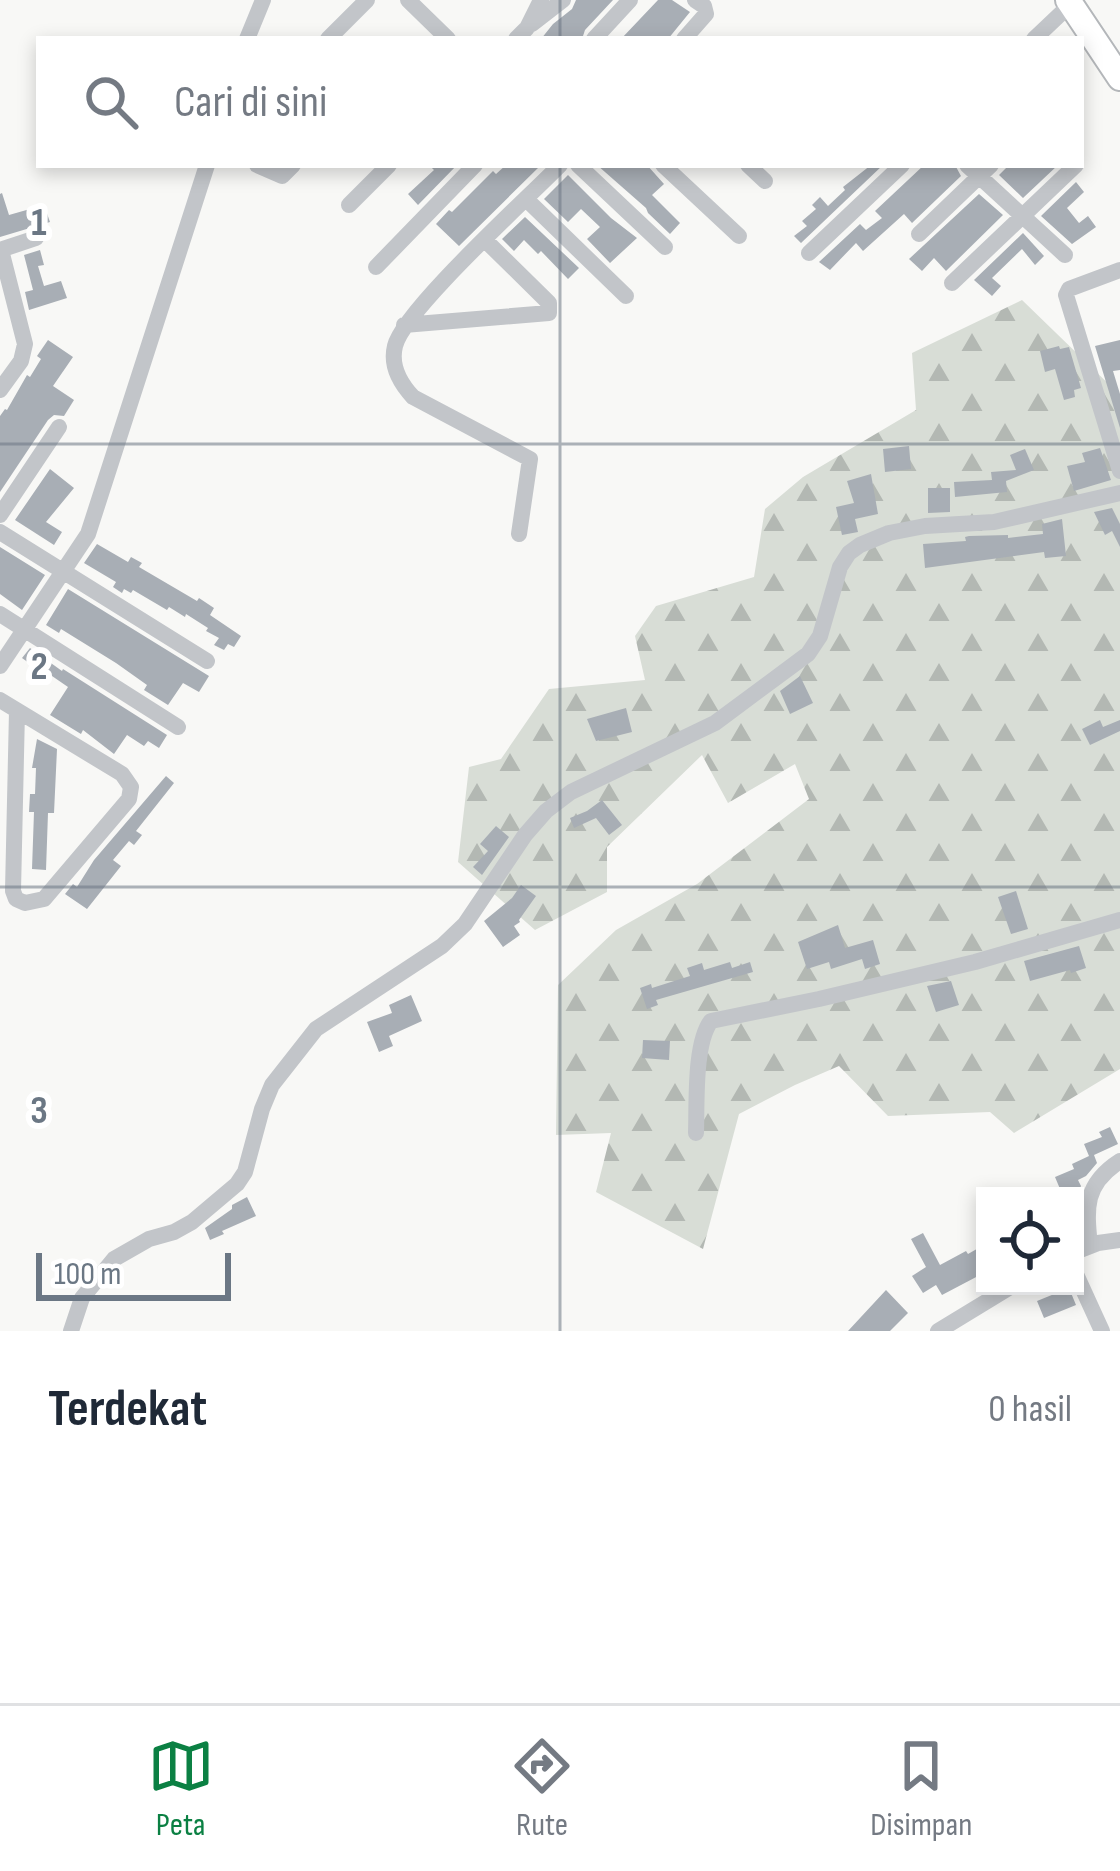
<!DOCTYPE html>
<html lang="id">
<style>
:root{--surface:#fff;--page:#f6f6f7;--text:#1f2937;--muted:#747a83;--line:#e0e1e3;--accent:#0b8043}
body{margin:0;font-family:"Sofia Sans Condensed",sans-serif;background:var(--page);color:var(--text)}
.controls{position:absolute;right:36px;bottom:36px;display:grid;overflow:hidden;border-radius:0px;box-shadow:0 6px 18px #0003}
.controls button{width:108px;height:108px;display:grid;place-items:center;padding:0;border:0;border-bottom:3px solid var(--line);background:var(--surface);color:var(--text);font:60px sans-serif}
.scale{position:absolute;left:36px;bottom:30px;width:195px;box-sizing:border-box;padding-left:12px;border:6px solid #6b7784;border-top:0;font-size:33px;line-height:42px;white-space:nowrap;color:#6b7784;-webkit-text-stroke:9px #fff;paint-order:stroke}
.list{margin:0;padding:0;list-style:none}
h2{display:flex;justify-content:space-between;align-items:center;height:156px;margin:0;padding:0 48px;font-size:51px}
h2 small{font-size:39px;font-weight:400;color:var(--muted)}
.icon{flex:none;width:66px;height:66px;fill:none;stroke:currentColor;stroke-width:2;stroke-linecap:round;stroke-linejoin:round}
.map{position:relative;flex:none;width:1120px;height:1331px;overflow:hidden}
.search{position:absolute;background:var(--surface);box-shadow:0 6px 18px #0003;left:36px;right:36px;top:36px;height:132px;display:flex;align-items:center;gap:30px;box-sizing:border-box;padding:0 42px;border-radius:0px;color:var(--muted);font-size:45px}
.sheet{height:372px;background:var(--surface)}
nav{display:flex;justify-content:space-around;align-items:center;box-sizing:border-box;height:168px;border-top:3px solid var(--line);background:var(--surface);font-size:33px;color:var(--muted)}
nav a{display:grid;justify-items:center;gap:6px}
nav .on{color:var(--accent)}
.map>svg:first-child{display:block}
.forest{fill:url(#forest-firs)}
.building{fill:#a8aeb5}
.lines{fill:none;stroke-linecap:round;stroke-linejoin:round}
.highway-casing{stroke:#b4b7ba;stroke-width:28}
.minor{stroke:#c2c5c9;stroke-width:16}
.highway{stroke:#fff;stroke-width:24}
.grid{fill:none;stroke:#6b7784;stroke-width:3;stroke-opacity:0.55}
.grid-label{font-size:39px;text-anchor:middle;font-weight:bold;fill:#6b7784;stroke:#fff;stroke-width:12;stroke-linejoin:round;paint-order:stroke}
</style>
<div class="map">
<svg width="1120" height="1331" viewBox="0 0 1120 1331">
<defs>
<pattern id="forest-firs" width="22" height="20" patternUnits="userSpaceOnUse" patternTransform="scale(3)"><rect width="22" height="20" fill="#d8ddd6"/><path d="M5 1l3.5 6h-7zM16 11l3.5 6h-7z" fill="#b3b8b3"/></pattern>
</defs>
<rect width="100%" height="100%" fill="#f8f8f6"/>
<path class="forest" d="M1022,300L1120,395V1069L1014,1133L990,1112L888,1116L839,1066L795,1085L739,1114L703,1249L596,1192L611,1133L556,1135L558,985L616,930L697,884L809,799L795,764L728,803L702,755L607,847V892L535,930L458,862L469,767L501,759L549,689L645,680L635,636L656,606L754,577L765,509L803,477L916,410L912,353Z"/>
<path class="building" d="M576,0H613L585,30L582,39H541L553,24L572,9Z
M658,0H672L690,12L668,39H621Z
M429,165H457L418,205L408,194L434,170Z
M506,165H537L539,167L459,246L436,224L449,210L452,212L493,171L496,174Z
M597,165H647L664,184L652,195L680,223L670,234L648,213L646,208Z
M871,165H883L801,243L794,236L807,226L802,221L816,209L812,205L820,197L828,206L845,190L843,187Z
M924,165H955L961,176L912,223L904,214L863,251L856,243L830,270L819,262L860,224L866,230L882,218L875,211Z
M1009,165H1058L1023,198L999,175Z
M568,175L611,218L637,238L610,263L587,239L600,227L581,209L568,222L544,199Z
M1076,182L1084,192L1067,208L1079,223L1088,216L1096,227L1072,244L1041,216Z
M2,193L9,215L44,205L50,222L0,237V194Z
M979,194L1003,215L946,271L934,258L922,271L909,259Z
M525,217L579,268L568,279L541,251L538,254L524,240L514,251L502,239Z
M1023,233L1044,256L1035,265L1022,249L992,278L1001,286L992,296L974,280Z
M40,250L44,265L38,266L44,286L61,281L67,298L29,310L25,292L33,290L24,255Z
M48,340L73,357L53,386L74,400L64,416L54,415L48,420L0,492V416L5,409L7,410L27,375L30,377L41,359L37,356Z
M1120,340V370L1113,371L1120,394V428L1095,346Z
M1059,346L1060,349L1069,347L1081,388L1074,390L1075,397L1064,400L1055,369L1045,372L1040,351Z
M909,446L911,469L885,472L883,449Z
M1100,448L1111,480L1074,491L1067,466L1085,462L1082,453Z
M1025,449L1034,470L1006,481L1007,492L955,497L954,482L992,480L991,472L1016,470L1010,455Z
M50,469L74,488L46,522L62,532L54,545L15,520Z
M871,474L878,514L855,519L858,532L842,535L836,507L854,503L847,481Z
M928,488H950V512L928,513Z
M1112,508L1120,524V547L1112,531L1105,535L1094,512Z
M1062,519L1066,556L1045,558L1044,552L925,568L923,544L966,541L965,537L969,536L1008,535V538L1043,534L1042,524Z
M97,544L128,562L131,557L142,563L139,567L197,601L199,598L214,608L210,615L241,636L234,647L228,644L224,650L214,645L219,638L206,631L208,628L186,614L185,617L169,607L167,610L133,590L131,593L124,589L122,593L113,587L116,582L84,563Z
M0,547L45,575L22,610L0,594Z
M68,589L209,676L199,692L183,683L168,705L144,690L147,685L116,663L61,629L59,633L46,625Z
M30,648L62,671L63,669L167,735L159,748L148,741L144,746L127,735L114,754L83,730L81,734L50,715L68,687L52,676L47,683L32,673L36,668L22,658Z
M800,676L813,703L790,714L780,691Z
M626,708L632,732L596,741L587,719Z
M1100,720L1103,727L1120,720V731L1090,745L1082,729Z
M37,739L57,749L54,813H48L46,870L32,869L34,812H29L30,794H35L36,768H32Z
M166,776L174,783L136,831L142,835L134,845L129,841L113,860L121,866L87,909L65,894L73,884L77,887L94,860Z
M602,800L622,825L609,835L596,818L574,828L570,818L587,811Z
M496,826L509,837L482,875L473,867L488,851L480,844Z
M521,885L536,896L519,920L520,922L514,926L520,935L503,947L484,921L512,898Z
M1016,891L1028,929L1011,934L998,897Z
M838,925L845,948L873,940L880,964L865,969L862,959L831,969L829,962L807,969L798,942Z
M1079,946L1086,968L1071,973L1070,970L1030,981L1024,961Z
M730,962L732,968L750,962L753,972L656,1000L658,1005L647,1009L640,988L651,984L652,988L690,976L687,968L702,963L704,970Z
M951,981L959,1005L936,1012L927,986Z
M411,995L422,1021L389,1036L393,1046L379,1052L367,1022L392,1013L389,1005Z
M643,1040L670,1041L669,1060L642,1058Z
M1110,1127L1118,1144L1094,1155L1097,1163L1086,1176L1078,1180L1081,1186L1077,1196H1063L1055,1177L1074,1169L1072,1164L1089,1156L1084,1144L1102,1137L1099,1132Z
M247,1197L256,1216L222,1231L224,1234L210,1240L205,1228L232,1209V1205Z
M923,1233L940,1265L966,1251L968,1254L982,1246L985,1251V1269L978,1272L980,1275L942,1295L936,1285L923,1293L912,1276L926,1267L911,1239Z
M1069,1288L1076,1305L1044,1318L1037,1301Z
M886,1290L908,1313L890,1331H848Z"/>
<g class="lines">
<defs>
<path id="highway" d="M1068,0L1120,78"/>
</defs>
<use href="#highway" class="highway-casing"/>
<path class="minor" d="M408,0L448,39
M532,24L563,0
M247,39L263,0
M328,39L367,0
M516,39L527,28L541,0
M594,39L630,0
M684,39L706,14L704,6L695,0
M1034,39L1071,4
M257,165L282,176L293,165
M578,165L665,247
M663,165L739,236
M748,165L765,181
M967,165L1065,255
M526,199L626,296
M349,205L389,165
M919,234L991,165
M0,250L36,238
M809,253L902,165
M376,267L475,165
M1120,270L1069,289L1066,295L1120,471
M952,283L1076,165
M404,325L549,313V303L485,240
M0,390L21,361L25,344L1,250
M0,515L59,427
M0,532L207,661
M519,534L530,459L413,397C400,383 390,366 395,346C403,311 529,197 560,165
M0,614L178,727
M0,666L88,534L207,165
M0,700L122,774L131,787L129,799L44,899L25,903L16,899L13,891L17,711
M696,1133C697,1104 694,1043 711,1021L819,999L975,962L1120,920
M1090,1246C1086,1208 1084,1184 1120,1161
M1075,1252L1098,1243L1120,1240
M1075,1272L1102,1331
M71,1331L82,1298L114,1259L149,1239L174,1232L192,1222L237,1184L245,1172L262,1109L272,1085L316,1029L442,946L465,924L525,835L546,811L571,792L715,723L808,654L820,636L840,567L849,553L860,545L889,533L925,526L994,522L1120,493
M938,1331L1012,1286"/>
<use href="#highway" class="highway"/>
</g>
<path class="grid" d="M560,0V39M560,165V1331M0,444H1120M0,887H1120"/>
<g class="grid-label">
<text x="39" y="235">1</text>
<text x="39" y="679">2</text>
<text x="39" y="1123">3</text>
</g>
</svg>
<div class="controls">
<button><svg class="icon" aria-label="locate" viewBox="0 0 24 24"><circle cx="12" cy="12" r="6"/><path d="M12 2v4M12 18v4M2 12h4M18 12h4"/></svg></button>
</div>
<div class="scale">100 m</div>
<div class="search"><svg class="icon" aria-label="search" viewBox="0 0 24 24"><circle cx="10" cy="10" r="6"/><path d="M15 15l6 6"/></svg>Cari di sini</div>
</div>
<section class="sheet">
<h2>Terdekat<small>0 hasil</small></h2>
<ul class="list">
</ul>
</section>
<nav>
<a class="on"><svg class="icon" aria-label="map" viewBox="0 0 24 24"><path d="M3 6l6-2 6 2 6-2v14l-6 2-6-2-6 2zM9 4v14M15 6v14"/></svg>Peta</a>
<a><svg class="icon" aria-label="directions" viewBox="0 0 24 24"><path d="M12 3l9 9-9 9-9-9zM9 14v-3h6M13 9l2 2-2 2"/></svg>Rute</a>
<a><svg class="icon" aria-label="saved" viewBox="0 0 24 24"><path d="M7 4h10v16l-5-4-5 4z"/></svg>Disimpan</a>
</nav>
